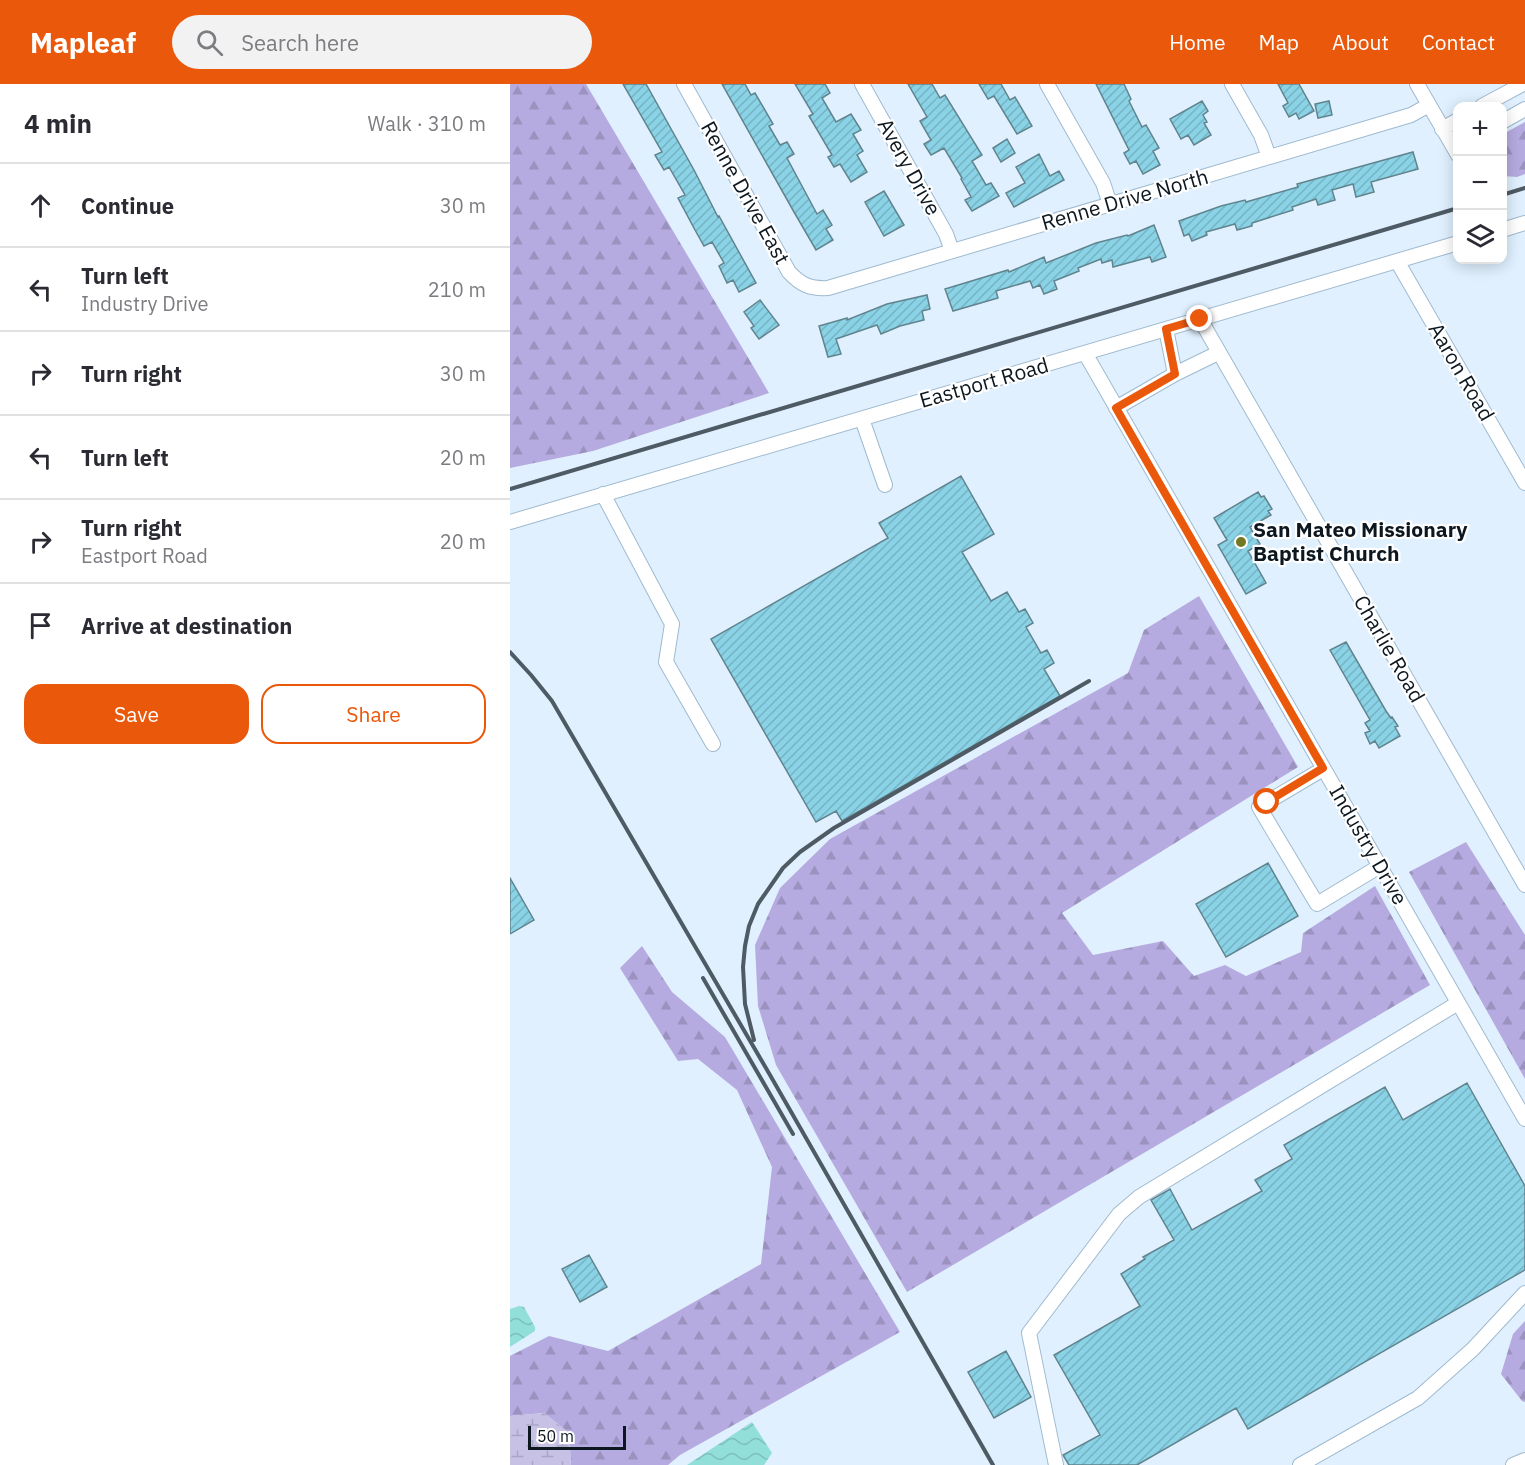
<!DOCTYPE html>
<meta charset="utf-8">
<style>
:root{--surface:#fff;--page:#f2f2f3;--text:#2b2b33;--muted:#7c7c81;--line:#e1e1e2;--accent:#ea580c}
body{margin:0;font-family:"IBM Plex Sans",sans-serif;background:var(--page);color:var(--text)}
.controls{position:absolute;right:18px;top:18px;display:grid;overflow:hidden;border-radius:12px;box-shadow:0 3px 15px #0003}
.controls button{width:54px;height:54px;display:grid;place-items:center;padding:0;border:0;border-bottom:2px solid var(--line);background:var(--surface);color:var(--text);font:30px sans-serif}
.scale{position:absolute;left:18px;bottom:15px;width:98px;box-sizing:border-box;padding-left:6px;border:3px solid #0d171f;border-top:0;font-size:16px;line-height:21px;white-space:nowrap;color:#0d171f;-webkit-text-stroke:4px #fff;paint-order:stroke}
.stop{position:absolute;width:18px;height:18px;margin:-14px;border:4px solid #ea580c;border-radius:50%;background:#fff}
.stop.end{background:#ea580c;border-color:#fff;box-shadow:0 2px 6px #0008}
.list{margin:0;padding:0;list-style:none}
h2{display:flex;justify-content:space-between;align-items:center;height:78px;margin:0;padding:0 24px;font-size:26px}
h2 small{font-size:20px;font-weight:400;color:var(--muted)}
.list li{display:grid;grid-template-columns:39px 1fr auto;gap:18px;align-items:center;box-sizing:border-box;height:84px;padding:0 24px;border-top:2px solid var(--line)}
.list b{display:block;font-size:22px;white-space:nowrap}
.list p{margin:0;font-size:20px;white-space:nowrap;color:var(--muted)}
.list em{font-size:20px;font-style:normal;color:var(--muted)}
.actions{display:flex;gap:12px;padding:18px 24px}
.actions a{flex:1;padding:14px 0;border:2px solid var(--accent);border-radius:18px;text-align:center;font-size:21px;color:var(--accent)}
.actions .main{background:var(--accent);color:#fff}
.icon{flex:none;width:33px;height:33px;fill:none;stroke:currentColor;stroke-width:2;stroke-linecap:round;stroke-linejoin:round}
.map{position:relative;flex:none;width:1015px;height:1381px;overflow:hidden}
header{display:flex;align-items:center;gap:36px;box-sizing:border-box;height:84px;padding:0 30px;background:var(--accent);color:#fff}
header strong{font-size:28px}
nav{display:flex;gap:33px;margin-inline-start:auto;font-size:21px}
.search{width:420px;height:54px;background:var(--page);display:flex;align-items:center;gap:15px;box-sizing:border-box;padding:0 21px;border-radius:33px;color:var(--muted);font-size:22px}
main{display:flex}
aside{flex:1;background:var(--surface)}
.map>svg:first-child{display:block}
.forest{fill:url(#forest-firs)}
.wetland{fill:url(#wetland-marsh)}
.water{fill:url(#water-waves)}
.building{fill:url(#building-hatch);stroke:#60848e;stroke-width:1.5}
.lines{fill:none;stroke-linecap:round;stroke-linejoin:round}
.minor-casing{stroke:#9fbacf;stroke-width:16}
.minor{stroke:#fff;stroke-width:14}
.rail{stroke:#4e5a64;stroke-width:4}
.route{stroke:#ea580c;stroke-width:8}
.poi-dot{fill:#727922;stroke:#fff;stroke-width:2}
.labels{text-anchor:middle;stroke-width:4.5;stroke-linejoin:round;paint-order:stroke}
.street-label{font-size:21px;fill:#0d171f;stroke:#fff}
.poi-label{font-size:21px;font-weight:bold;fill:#0d171f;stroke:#fff;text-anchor:start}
</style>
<header>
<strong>Mapleaf</strong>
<div class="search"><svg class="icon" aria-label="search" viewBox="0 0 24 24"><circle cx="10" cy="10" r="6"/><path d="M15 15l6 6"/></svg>Search here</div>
<nav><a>Home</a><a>Map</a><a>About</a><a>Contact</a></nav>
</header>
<main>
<aside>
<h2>4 min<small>Walk · 310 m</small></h2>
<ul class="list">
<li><svg class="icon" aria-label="ahead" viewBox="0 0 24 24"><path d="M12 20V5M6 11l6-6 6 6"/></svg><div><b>Continue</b></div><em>30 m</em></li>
<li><svg class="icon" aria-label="left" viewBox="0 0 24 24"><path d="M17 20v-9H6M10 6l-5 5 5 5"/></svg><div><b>Turn left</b><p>Industry Drive</p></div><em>210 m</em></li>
<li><svg class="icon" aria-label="right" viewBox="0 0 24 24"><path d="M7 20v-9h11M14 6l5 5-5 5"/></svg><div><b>Turn right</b></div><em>30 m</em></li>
<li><svg class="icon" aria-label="left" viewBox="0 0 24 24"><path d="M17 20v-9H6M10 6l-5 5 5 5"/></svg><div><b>Turn left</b></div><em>20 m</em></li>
<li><svg class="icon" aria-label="right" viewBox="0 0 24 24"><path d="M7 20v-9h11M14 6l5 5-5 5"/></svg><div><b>Turn right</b><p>Eastport Road</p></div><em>20 m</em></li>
<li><svg class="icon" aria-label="arrive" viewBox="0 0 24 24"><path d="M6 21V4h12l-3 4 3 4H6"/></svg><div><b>Arrive at destination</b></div></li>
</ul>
<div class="actions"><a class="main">Save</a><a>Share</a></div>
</aside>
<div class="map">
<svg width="1015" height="1381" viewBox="0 0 1015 1381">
<defs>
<pattern id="forest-firs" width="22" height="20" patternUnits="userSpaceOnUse" patternTransform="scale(1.5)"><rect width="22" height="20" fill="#b6abe0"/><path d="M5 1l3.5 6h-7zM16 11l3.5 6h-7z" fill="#9b92c0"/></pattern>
<pattern id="wetland-marsh" width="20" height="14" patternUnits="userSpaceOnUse" patternTransform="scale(1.5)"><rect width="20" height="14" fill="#c8c1e6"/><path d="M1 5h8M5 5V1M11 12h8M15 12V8" fill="none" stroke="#aba5c5"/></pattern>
<pattern id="water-waves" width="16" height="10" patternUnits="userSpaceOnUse" patternTransform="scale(1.5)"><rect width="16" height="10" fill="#92dfda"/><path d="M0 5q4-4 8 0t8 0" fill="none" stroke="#7dbfbb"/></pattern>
<pattern id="building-hatch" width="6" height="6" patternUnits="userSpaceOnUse" patternTransform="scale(1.5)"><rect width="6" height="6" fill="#8ad2e5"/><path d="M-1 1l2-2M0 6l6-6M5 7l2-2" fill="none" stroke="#76b4c4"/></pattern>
</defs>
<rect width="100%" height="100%" fill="#e0f0fe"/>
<path class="forest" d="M0,0H76L259,309L83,367L0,384Z
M1015,38V90L1007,93L993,92V50Z
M689,512L788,683L552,829L583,871L653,857L684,892L715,881L736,892L791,868L793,849L865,802L920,901L397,1208L266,981L248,922L245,861L270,804L320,755L618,589L634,546Z
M956,758L1015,851V995L899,788Z
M132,862L162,908L215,953L390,1248L170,1371L158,1381H61L59,1349L34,1329L0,1332V1272L39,1252L98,1267L251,1180L262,1083L227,1006L188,975L168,977L110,884Z
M1015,1237V1318L1012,1317L991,1290L1003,1250Z"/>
<path class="wetland" d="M34,1329L59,1349L61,1381H0V1332Z"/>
<path class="water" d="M9,1222L14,1223L25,1243V1247L0,1263V1225Z
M242,1338L262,1369L254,1381H177Z"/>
<path class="building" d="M113,0H136L184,86L208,133L209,132L246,199L229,208L223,196L217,199L209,182L214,179L202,158L194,162L185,146L168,114L175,111L159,83L154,86L145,71L152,68Z
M212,0H235L241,11L245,9L263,40L259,42L270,61L277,58L284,70L277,74L307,130L313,126L322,141L316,145L323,156L306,166L284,128Z
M285,0H315L320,9L312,14L326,38L341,30L351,46L343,50L353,67L347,71L357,88L341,98L330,80L324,83L318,73L322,71L299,32L303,30Z
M398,0H422L430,14L435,11L472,71L462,77L476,101L481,99L489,112L462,127L455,116L461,113L451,95L452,94L434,64L421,71L414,60L421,56L410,37L417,33Z
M469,0H491L500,16L505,13L522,42L507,50L484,12L478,15Z
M586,0H614L621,15L619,17L632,43L636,41L649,64L643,67L650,81L633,90L626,77L620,80L614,69L619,66Z
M768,0H789L804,27L789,35L786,29L779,33L773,22L778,19Z
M692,17L698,27L693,31L697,38L694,39L701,51L684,61L678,51L671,55L660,35Z
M819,17L822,31L808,34L805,20Z
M497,55L505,69L491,78L483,64Z
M903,68L908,85L861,98L864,108L846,113L843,100L822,106L825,116L808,121L806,115L782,123L783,126L742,139V142L727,146L725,140L696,148L697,151L682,157L679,150L674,152L669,137L711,122L735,116L736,118L788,103L787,100Z
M529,70L540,92L549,87L554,96L504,123L496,109L515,99L506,83Z
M374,107L394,141L374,152L355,118Z
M644,141L656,173L642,178L640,173L603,183L602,176L592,179L591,175L568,184L569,187L544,197L547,205L534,210L530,201L523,204L520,197L486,207L488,214L443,227L435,205L498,186L499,188L534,173L536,179L586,159L617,151L618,152Z
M417,211L420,225L412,227L414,236L390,242L371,250L367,241L326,255L331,270L318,273L309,242L337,234V236L377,220Z
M250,216L269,241L249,255L241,244L244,242L234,228Z
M451,392L484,450L452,468L481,517L497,508L509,528L515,525L523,539L516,543L531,569L537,566L544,579L534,585L550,612L332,737L326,727L306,738L201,555L378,454L369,439Z
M748,408L751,413L754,412L762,425L758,427L761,431L740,443L750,460L738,467L756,499L736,510L708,461L717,456L704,434Z
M836,558L876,627L881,634L882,633L888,642L885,643L890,652L869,664L865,657L860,660L855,649L860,647L855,639L860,636L820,566Z
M758,779L788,832L716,873L686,820Z
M0,794L24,836L0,850Z
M957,999L1015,1102V1186L738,1345L726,1324L627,1381H559L553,1371L590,1351L544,1271L630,1222L611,1190L635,1175L633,1173L664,1156L641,1116L660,1105L682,1146L752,1107L745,1096L782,1075L774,1061L875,1003L893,1036Z
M79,1171L97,1203L70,1218L52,1185Z
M496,1267L521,1313L484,1334L458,1288Z"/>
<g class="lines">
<defs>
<path id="minor" d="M174,0L279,188C291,201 300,205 318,204L901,31L919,21
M352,0L436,150L442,167
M537,0L593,99L600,120
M722,0L751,51L759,73
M907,0L948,71
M972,22L1013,0
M992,38L1015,25
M932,45L948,36
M992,146L1015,139
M887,177L1015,399
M690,235L1015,801
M656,245L665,290
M575,269L1015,1035
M606,324L665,290L708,269
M352,335L375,401
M93,410L162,540L156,578L203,660
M0,438L948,159
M813,685L749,723L807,820L870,782
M546,1381L519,1249L609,1130L629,1113L948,919
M790,1381L908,1314L963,1265L1015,1209
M1003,1381L1015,1376"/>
</defs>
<use href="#minor" class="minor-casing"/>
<use href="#minor" class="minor"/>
<path class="rail" d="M992,111L1015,104
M0,405L948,124
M0,568L21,591L42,617L260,991L483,1381
M193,894L283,1050
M244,956L235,920L233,883L235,862L239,842L248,820L273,784L290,768L324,744L579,597"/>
</g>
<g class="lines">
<path class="route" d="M690,235L656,245L665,290L606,324L813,684L757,718"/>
</g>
<circle class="poi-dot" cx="731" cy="458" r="6"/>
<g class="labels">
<g class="street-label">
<text transform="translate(399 83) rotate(61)" y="7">Avery Drive</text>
<text transform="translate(235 109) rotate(61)" y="7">Renne Drive East</text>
<text transform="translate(615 116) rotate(-16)" y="7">Renne Drive North</text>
<text transform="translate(951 288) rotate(60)" y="7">Aaron Road</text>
<text transform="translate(474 299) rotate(-16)" y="7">Eastport Road</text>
<text transform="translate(879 565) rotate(60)" y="7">Charlie Road</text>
<text transform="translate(858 761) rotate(60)" y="7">Industry Drive</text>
</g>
<g class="poi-label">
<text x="743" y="453">San Mateo Missionary<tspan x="743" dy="24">Baptist Church</tspan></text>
</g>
</g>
</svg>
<div class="controls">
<button>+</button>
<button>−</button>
<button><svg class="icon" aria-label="layers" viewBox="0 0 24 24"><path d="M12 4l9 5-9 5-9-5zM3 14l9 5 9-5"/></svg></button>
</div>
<div class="scale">50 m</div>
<div class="stop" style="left:757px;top:718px"></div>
<div class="stop end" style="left:690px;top:235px"></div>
</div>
</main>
